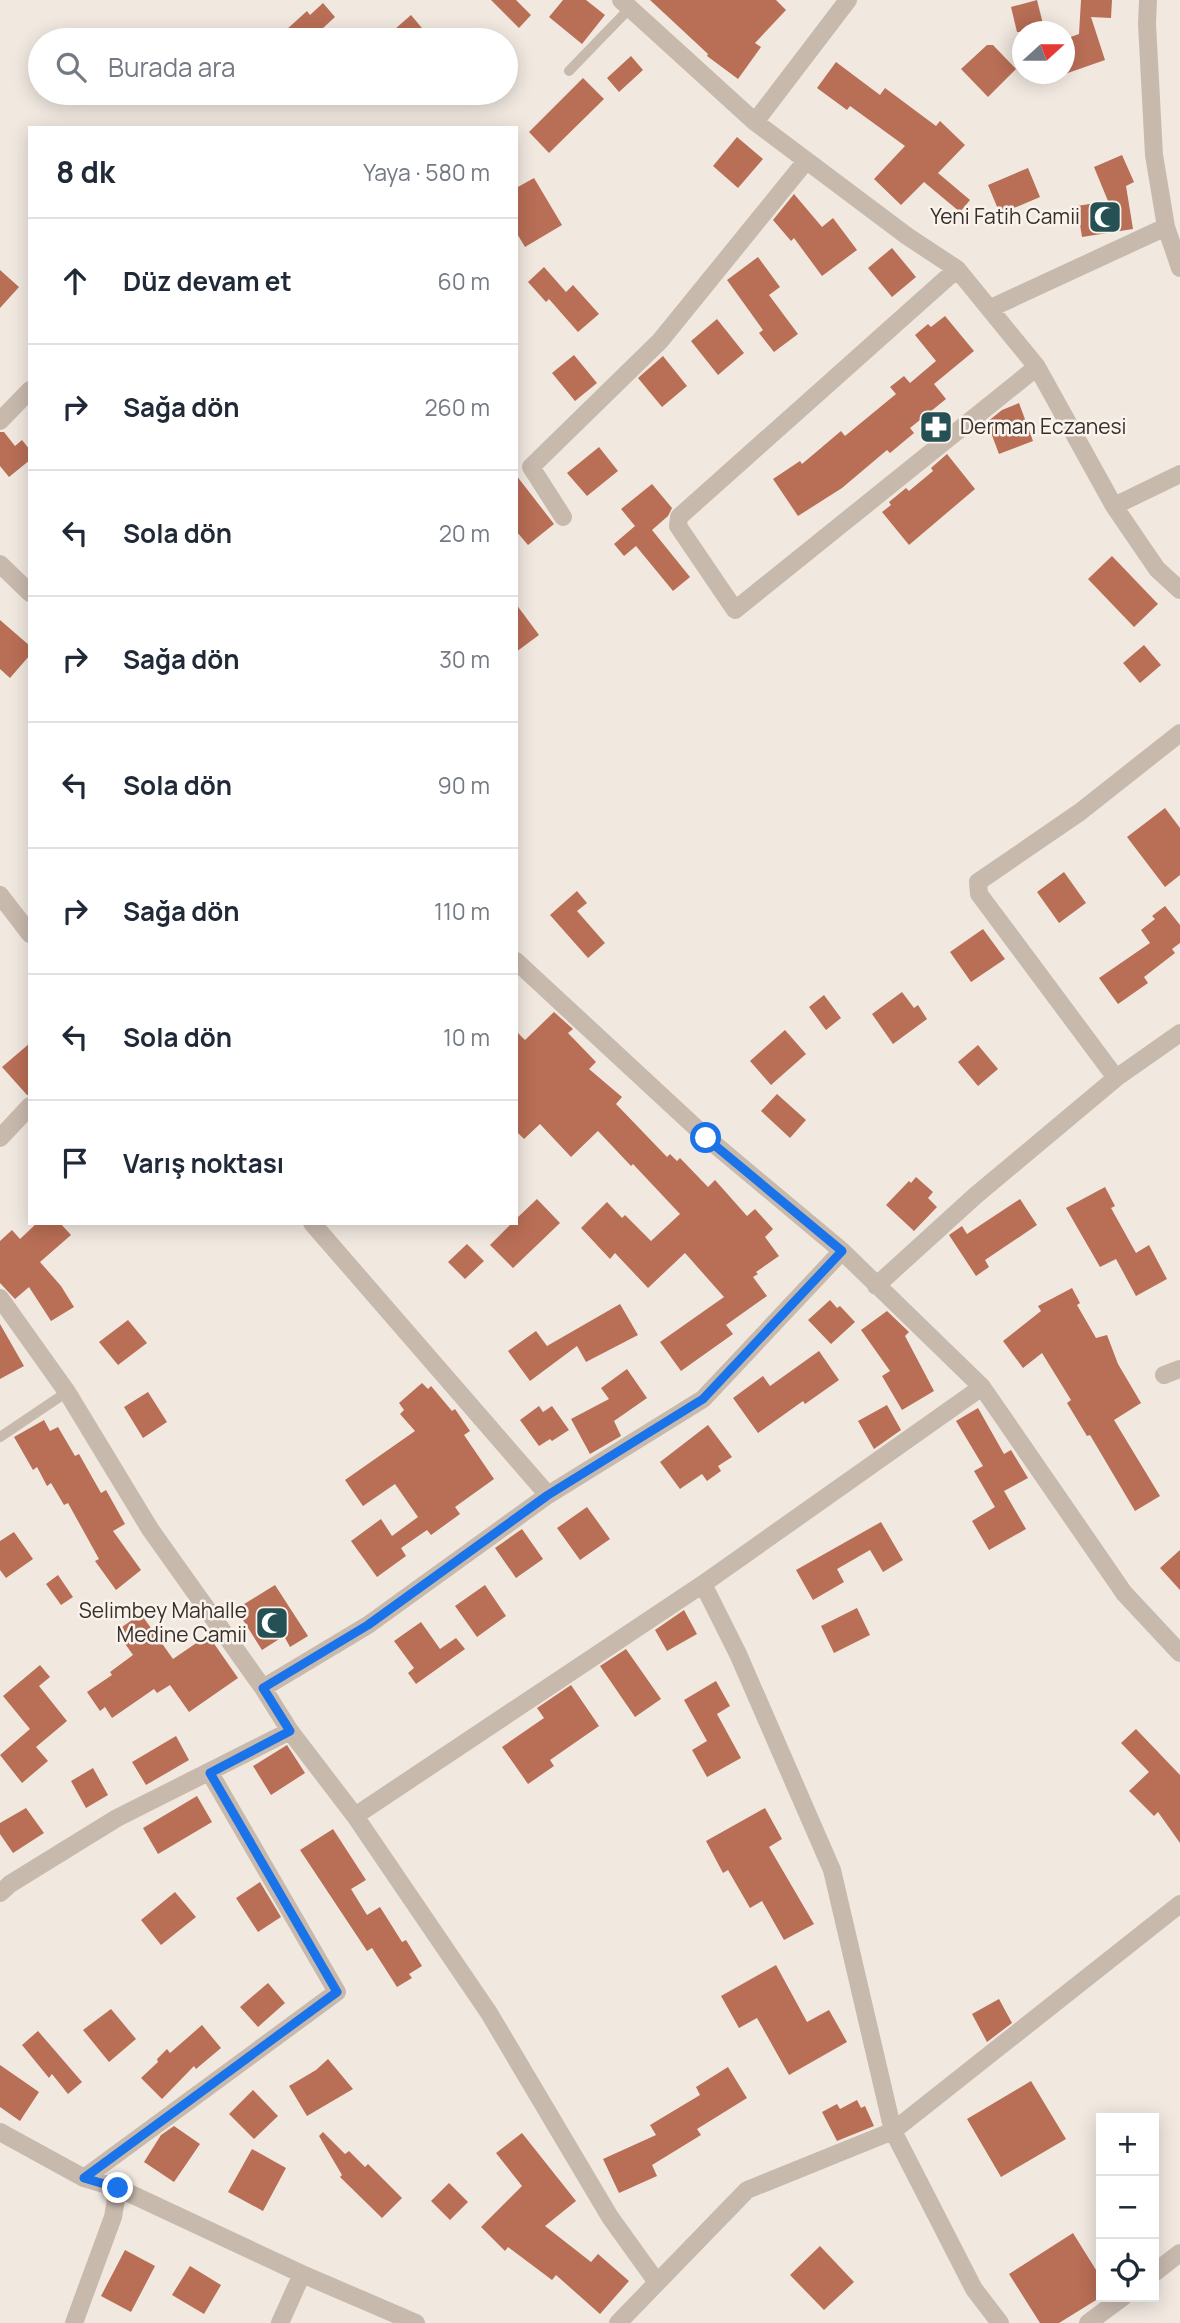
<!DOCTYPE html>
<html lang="tr">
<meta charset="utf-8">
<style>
:root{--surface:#fff;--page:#f6f6f7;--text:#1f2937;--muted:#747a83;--line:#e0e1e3}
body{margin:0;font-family:Manrope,sans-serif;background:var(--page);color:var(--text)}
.controls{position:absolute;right:21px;bottom:21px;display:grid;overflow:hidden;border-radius:0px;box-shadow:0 4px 18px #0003}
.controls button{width:63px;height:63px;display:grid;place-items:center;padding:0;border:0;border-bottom:2px solid var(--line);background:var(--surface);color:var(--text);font:35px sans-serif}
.compass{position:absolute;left:1012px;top:21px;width:63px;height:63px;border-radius:50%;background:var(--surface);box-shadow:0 4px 18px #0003;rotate:69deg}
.stop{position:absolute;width:21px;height:21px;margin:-16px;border:5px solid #1a73e8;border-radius:50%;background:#fff}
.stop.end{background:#1a73e8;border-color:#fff;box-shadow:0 2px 7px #0008}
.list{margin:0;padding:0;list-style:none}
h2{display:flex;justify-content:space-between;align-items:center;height:91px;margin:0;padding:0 28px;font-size:30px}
h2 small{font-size:23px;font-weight:400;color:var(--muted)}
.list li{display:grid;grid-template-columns:46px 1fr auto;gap:21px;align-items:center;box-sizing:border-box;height:126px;padding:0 28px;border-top:2px solid var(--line)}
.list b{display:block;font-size:26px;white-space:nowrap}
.list em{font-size:23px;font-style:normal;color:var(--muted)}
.icon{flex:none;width:38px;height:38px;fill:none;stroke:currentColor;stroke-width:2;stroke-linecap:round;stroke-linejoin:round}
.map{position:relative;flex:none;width:1180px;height:2323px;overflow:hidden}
.search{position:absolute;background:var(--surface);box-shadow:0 4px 18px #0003;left:28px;top:28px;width:490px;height:77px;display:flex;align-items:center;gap:18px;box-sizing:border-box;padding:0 24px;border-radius:38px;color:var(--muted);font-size:26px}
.panel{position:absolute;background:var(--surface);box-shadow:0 4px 18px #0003;left:28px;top:126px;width:490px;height:1099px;border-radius:0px}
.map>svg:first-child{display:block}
.building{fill:#b96e56}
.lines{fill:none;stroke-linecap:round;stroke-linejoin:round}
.service{stroke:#c8b9ad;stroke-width:10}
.minor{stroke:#c8b9ad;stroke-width:18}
.route{stroke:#1a73e8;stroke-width:9}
.labels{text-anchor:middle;stroke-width:5;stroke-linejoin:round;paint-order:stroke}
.poi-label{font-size:21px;fill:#372f2b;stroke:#f9f3ec;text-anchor:end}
</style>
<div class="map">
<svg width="1180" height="2323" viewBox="0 0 1180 2323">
<rect width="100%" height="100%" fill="#f1e9e0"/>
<path class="building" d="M491,0H516L531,15L519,28Z
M563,0H586L605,15L582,44L549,17Z
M650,0H776L786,10L755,43L761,47L738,79L707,56L708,54Z
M1037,0L1045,32H1017L1011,7Z
M1081,0H1112L1111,18L1091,17L1105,60L1065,74V39L1079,34Z
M323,3L335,17L310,40H275L307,11L310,15Z
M411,15L432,40H404L395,29Z
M987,45H993L1016,69L988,97L961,69Z
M631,56L643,70L619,92L607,78Z
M836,62L880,95L885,88L936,126L940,121L965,145L938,173L970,200L960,212L924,182L901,205L874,179L905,146L850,106L847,110L817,88Z
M583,78L604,99L549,153L529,132Z
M737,137L763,159L738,188L713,166Z
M1122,155L1134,182L1126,186L1133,229L1082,237L1077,206L1108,201L1094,167Z
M1028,168L1040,197L1000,214L988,185Z
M534,178L562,225L525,247L516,232V188Z
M794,194L822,227L833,218L857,250L822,276L794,238L791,241L773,220Z
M892,248L916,277L892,297L868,268Z
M758,257L780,287L769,295L798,334L774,352L759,333L763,330L727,280Z
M544,267L566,292L573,285L599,314L578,332L549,299L546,302L528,282Z
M0,270L19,287L0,308Z
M945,316L974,351L934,384L946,399L910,428L914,433L890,453L887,450L842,488L798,516L773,479L800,461L802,464L841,431L845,436L896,394L890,387L904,376L910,383L936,361L915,335L928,324L931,327Z
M717,319L744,353L718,375L691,341Z
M574,355L597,383L575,401L552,373Z
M663,356L687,386L662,407L638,378Z
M1019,403L1033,441L999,454L987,422L1002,410Z
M0,432H4L15,446L22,440L30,450V460L9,477L0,466Z
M599,447L618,471L587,496L567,473Z
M947,454L975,489L909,545L882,512L891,505L889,502L906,488L909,491L933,471L931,468Z
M516,475L554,524L528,545L516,531Z
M652,484L672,508L668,516L652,530L690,577L673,591L636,546L624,556L614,544L635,526L621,509Z
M1112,556L1158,604L1134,627L1088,579Z
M516,604L539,635L516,652Z
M0,620L30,646V655L10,678L0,669Z
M1144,645L1161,665L1140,683L1123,663Z
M1165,808L1180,828V875L1165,887L1127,837Z
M1064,872L1086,903L1059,923L1037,892Z
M577,891L587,903L577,911L605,943L588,958L550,915Z
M1165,906L1180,925V943L1172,949L1175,953L1144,977L1148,983L1118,1004L1099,978L1150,943L1141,930L1155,919L1152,916Z
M983,929L1005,959L971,982L950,952Z
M902,992L914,1008L918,1005L927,1019L893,1044L872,1014Z
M824,995L841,1018L826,1030L809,1007Z
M554,1012L573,1029L568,1033L596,1062L589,1069L622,1097L616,1104L667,1157L670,1154L677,1161L680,1158L708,1187L715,1180L747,1216L755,1209L773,1229L765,1237L779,1256L756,1272L758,1274L753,1277L767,1296L726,1325L733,1334L681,1371L660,1342L724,1297L685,1253L648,1288L615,1253L610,1259L581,1228L607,1202L622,1218L625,1215L651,1241L680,1214L633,1164L631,1166L598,1131L571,1157L540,1124L524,1139L516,1131V1031L525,1040Z
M785,1030L806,1054L771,1085L750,1061Z
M30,1043V1095H27L2,1067Z
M978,1045L998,1069L978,1086L958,1062Z
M777,1094L806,1120L790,1138L761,1111Z
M916,1177L933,1192L928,1198L937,1207L914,1231L886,1205L909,1181L911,1183Z
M1105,1187L1115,1206L1111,1208L1136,1253L1149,1245L1167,1279L1136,1296L1116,1259L1100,1267L1066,1208Z
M537,1199L560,1223L513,1268L490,1245L512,1223H516V1219Z
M1020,1199L1037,1225L985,1260L989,1267L976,1276L949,1235L962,1226L967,1234Z
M37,1223H60L71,1235L40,1262L61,1286L74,1307L51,1321L29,1287L15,1299L0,1283V1241L12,1230L20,1239Z
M467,1244L484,1261L465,1279L448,1262Z
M1072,1288L1080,1303L1077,1305L1096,1338L1107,1335L1118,1364L1141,1403L1114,1420L1160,1496L1135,1511L1090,1435L1087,1436L1067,1403L1071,1400L1042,1353L1023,1368L1003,1341L1041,1311L1038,1306Z
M830,1300L837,1308L840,1306L855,1322L831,1344L808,1320Z
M620,1304L638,1335L586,1362L577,1346L530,1381L508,1351L536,1331L547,1346Z
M887,1311L909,1332L905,1336L934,1391L902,1410L882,1376L890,1371L861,1330Z
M128,1320L147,1343L118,1365L99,1342Z
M0,1324L24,1366L0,1379Z
M819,1351L839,1380L805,1404L803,1401L758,1433L733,1398L763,1376L770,1386Z
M627,1369L647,1398L614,1421L621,1436L590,1454L571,1419L609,1399L601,1388Z
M422,1383L428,1389L431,1386L452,1411L455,1409L470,1431L464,1435L494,1479L455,1507L460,1514L431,1535L427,1530L401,1548L406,1556L377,1577L351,1541L381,1519L392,1536L418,1517L395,1484L363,1506L345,1480L415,1431L400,1414L404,1410L399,1403Z
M148,1392L167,1422L143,1438L124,1407Z
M887,1405L901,1430L874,1449L858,1421Z
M539,1406L543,1412L552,1406L569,1430L552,1441L550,1439L539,1446L520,1420Z
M978,1408L1004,1454L1011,1450L1028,1478L1004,1491L1026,1529L989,1550L972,1521L995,1507L974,1471L983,1466L956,1421Z
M44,1420L50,1431L58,1427L75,1456L79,1454L101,1493L106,1490L125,1524L113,1531L141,1570L116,1590L95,1561L99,1559L68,1503L64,1505L51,1483L47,1486L37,1467L33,1470L14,1437Z
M708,1425L732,1457L718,1466L721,1471L707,1481L702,1474L680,1489L660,1462Z
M587,1507L610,1539L580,1560L557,1528Z
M881,1522L903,1560L883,1572L870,1550L837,1569L844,1582L813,1600L796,1570Z
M522,1529L543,1559L516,1578L495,1548Z
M14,1532L33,1559L6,1578L0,1570V1541Z
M1180,1550V1590L1160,1568Z
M58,1575L73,1597L61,1605L46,1584Z
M275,1585L308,1636L290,1647L284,1636L262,1650L236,1609Z
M485,1585L506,1616L477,1637L455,1606Z
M857,1608L870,1635L834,1653L821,1626Z
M684,1610L697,1634L667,1651L655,1630Z
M141,1614L173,1659L208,1635L238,1678L189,1712L170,1685L157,1693L154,1689L112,1718L105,1707L100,1711L87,1692L112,1675L110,1672L133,1655L116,1631Z
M421,1622L440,1649L456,1638L465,1649L416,1684L408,1673L414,1668L394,1641Z
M626,1649L661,1699L635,1717L600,1666Z
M40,1665L50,1677L39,1686L67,1721L36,1747L48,1761L22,1783L0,1755L30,1729L3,1696Z
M716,1681L730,1706L717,1714L741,1758L707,1777L692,1750L707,1741L684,1700Z
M571,1685L599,1726L550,1760L554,1766L528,1784L502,1747L544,1718L537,1708Z
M1136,1729L1180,1775V1843L1158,1812L1154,1816L1129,1791L1149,1772L1121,1743Z
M176,1736L189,1760L146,1785L132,1762Z
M287,1745L305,1773L271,1795L253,1766Z
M93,1768L108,1795L86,1808L71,1781Z
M197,1796L212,1822L158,1854L143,1828Z
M26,1808L44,1833L13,1853L0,1834V1823Z
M765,1808L782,1839L769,1847L814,1924L784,1940L762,1901L750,1908L728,1870L723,1873L706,1841Z
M333,1829L366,1880L351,1889L367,1915L380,1907L402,1942L406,1940L422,1966L409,1974L412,1978L397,1987L372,1948L367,1951L300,1850Z
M260,1882L281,1917L258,1932L236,1898Z
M175,1892L196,1917L161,1945L141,1920Z
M776,1965L807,2022L829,2010L847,2042L789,2075L757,2018L739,2028L721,1996Z
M268,1983L285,2003L258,2027L240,2007Z
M999,1999L1012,2023L987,2042L972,2014Z
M111,2009L136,2039L109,2062L83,2030Z
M202,2025L221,2048L196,2069L194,2066L162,2099L141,2078L158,2062L157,2059L167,2049L170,2053Z
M38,2031L82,2082L68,2094L52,2074L49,2078L22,2045Z
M328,2059L353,2089L307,2116L289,2086L316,2070Z
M0,2065L39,2092L20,2121L0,2107Z
M728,2067L747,2098L697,2129L701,2135L652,2165L657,2176L619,2193L603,2159L656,2135L650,2125L700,2095L696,2087Z
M1031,2081L1066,2139L1001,2177L967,2119Z
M253,2090L278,2116L254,2139L229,2114Z
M857,2100L861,2108L865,2106L874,2126L837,2141L822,2112L837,2104L840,2109Z
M174,2126L200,2144L174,2182L144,2162L161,2135Z
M323,2132L345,2154L349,2151L365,2167L368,2164L402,2198L382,2218L340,2177L342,2175L319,2136Z
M522,2133L576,2201L545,2226L591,2262L598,2254L629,2281L600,2314L556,2275L552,2280L508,2247L505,2251L481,2227L522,2186L496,2153Z
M252,2149L286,2168L263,2211L228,2192Z
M449,2183L468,2202L450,2220L431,2201Z
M1073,2233L1101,2278V2297L1059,2323H1040L1009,2274Z
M820,2246L854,2282L824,2310L790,2275Z
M125,2250L155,2266L131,2312L101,2296Z
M190,2266L221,2285L204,2314L172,2295Z"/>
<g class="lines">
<path class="service" d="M569,71L630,8
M0,1437L67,1392"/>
<path class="minor" d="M621,0L755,122L907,236L957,269L1037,367L1114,506L1157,569L1180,590
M1148,0L1147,24L1154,155L1166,227L1180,268
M755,122L848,0
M957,269L679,517L678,526L735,610L1037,367
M991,308L1166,227
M0,421L30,390
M1114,506L1180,474
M563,517L531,467L660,341L806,161
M0,564L30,593
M0,895L30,934
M516,961L707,1138L842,1251L982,1387L1124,1593L1180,1653
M1116,1078L979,894L978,882L1080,812L1180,733
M0,1138L30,1106
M312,1223L548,1495
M876,1286L975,1196L1116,1078L1180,1033
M0,1298L67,1392L150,1529L263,1688L290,1731L355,1816L489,2013L610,2217L656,2281
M1164,1375L1180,1369
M703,1584L738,1654L832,1870L893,2131L974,2289L1000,2323
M263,1688L368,1625L548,1495L703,1399L842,1251
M355,1816L703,1584L982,1387
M0,1893L10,1884L117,1818L290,1731
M0,2132L84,2178L118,2188L302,2274L416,2323
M84,2178L337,1992L210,1773
M1154,2273L1180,2253
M74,2323L113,2217L118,2188
M280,2323L302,2274
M618,2323L747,2190L893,2131L1180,1904
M1088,2323L1123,2297"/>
</g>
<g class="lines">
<path class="route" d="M118,2188L84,2178L337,1992L210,1773L290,1731L263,1688L368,1625L548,1495L703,1399L842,1251L706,1138"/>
</g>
<defs>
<symbol id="mosque-square" viewBox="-11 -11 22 22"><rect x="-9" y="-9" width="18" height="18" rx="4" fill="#255154" stroke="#f9f3ec"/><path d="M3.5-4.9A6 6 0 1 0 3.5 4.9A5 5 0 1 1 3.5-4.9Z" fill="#fff"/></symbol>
<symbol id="pharmacy-square" viewBox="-11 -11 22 22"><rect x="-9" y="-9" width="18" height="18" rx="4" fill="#255154" stroke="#f9f3ec"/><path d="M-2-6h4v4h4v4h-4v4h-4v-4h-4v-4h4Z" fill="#fff"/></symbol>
</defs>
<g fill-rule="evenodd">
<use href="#mosque-square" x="1086" y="198" width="38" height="38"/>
<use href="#pharmacy-square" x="917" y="408" width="38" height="38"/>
<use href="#mosque-square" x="253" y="1604" width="38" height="38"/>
</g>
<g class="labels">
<g class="poi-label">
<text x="1080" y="224">Yeni Fatih Camii</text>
<text x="960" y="434" text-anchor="start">Derman Eczanesi</text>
<text x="247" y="1618">Selimbey Mahalle<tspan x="247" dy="24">Medine Camii</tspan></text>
</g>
</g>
</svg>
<div class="controls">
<button>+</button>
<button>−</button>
<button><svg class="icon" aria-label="locate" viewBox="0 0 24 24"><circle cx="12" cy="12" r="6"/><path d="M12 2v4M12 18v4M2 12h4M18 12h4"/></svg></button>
</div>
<svg class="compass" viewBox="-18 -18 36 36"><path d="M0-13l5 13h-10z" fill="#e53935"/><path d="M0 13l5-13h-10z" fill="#747a83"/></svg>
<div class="stop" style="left:706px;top:1138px"></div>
<div class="stop end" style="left:118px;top:2188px"></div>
<div class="search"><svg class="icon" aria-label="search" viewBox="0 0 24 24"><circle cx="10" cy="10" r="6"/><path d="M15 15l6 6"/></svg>Burada ara</div>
<section class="panel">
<h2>8 dk<small>Yaya · 580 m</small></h2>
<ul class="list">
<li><svg class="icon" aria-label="ahead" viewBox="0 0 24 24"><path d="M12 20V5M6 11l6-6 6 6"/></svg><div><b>Düz devam et</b></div><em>60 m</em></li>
<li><svg class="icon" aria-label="right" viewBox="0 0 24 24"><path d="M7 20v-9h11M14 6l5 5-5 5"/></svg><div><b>Sağa dön</b></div><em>260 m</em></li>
<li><svg class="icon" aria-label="left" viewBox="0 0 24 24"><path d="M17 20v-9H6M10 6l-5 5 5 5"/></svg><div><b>Sola dön</b></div><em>20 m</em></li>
<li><svg class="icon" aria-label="right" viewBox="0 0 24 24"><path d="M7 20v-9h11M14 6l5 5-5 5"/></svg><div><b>Sağa dön</b></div><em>30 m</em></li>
<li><svg class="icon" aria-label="left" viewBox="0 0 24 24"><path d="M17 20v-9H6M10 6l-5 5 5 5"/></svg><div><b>Sola dön</b></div><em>90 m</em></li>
<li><svg class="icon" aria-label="right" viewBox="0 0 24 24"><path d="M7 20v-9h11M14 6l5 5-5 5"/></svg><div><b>Sağa dön</b></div><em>110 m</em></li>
<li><svg class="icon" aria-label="left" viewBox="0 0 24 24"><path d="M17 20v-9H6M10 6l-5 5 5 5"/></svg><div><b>Sola dön</b></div><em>10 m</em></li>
<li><svg class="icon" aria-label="arrive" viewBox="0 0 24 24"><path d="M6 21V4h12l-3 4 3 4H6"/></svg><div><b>Varış noktası</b></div></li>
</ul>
</section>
</div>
